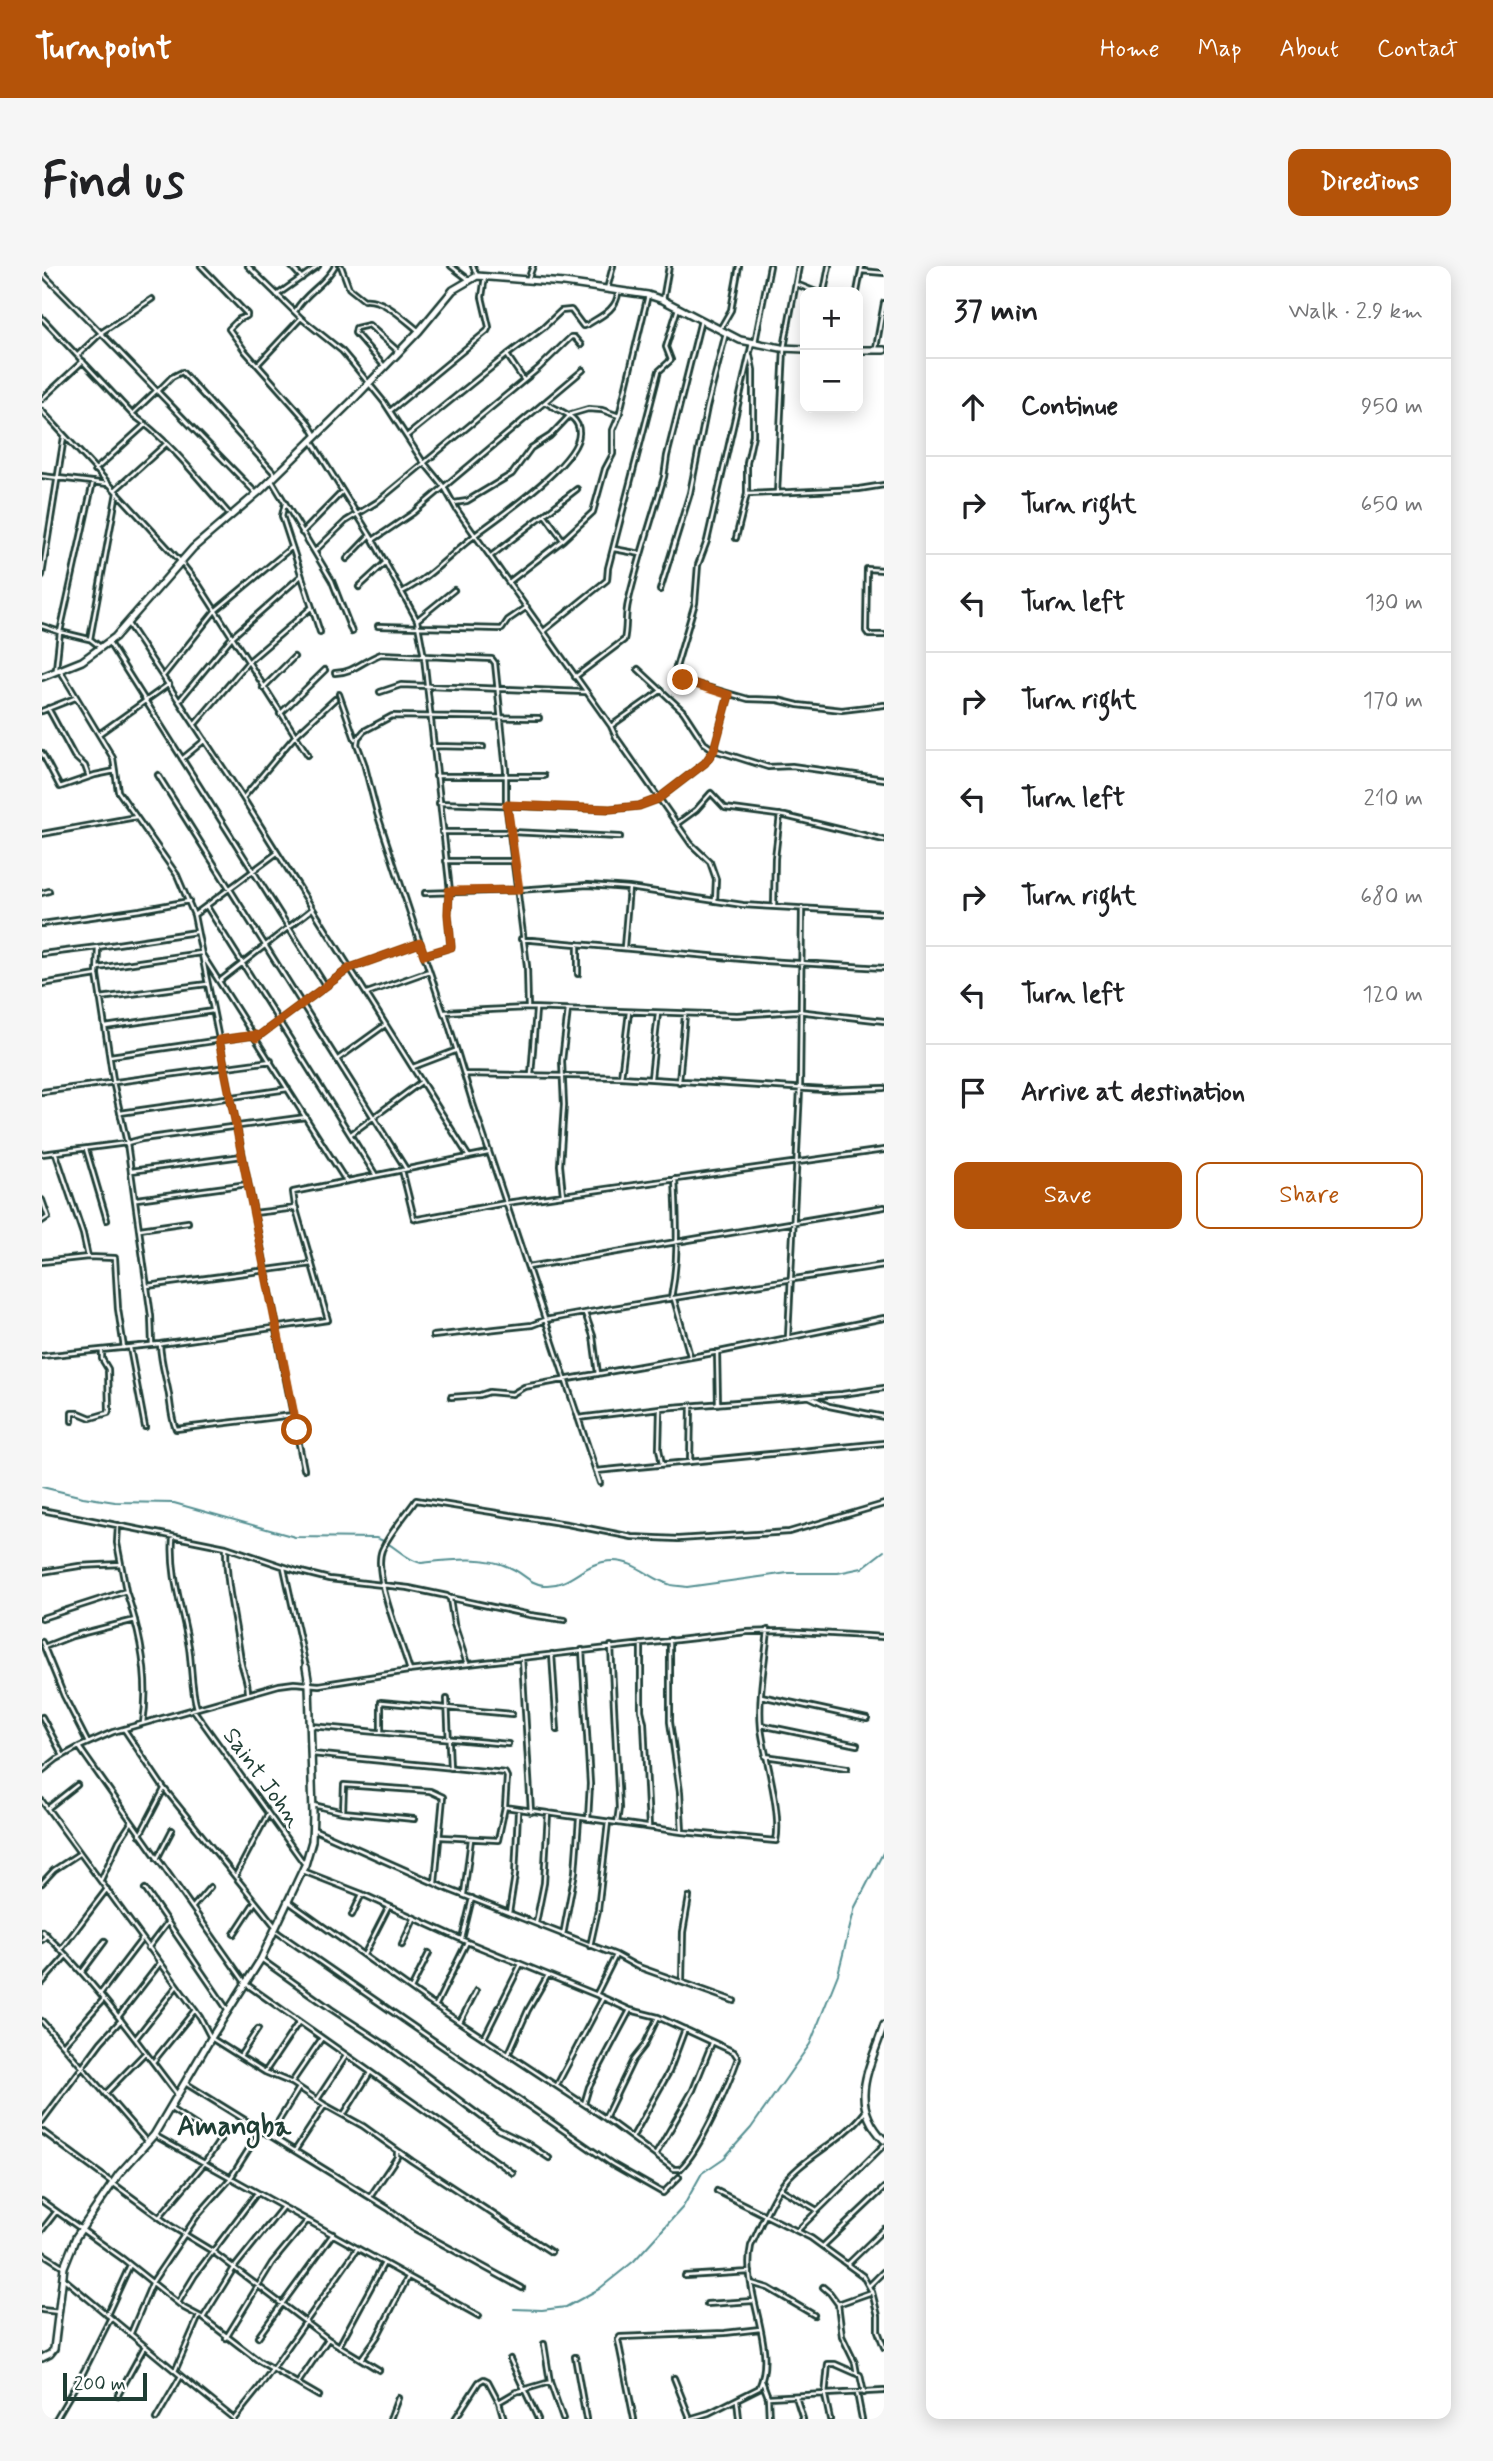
<!DOCTYPE html>
<meta charset="utf-8">
<style>
:root{--surface:#fff;--page:#f6f6f6;--text:#202124;--muted:#757577;--line:#e0e0e0;--accent:#b45309}
body{margin:0;font-family:Mynerve,sans-serif;background:var(--page);color:var(--text)}
.controls{position:absolute;right:21px;top:21px;display:grid;overflow:hidden;border-radius:14px;box-shadow:0 4px 18px #0003}
.controls button{width:63px;height:63px;display:grid;place-items:center;padding:0;border:0;border-bottom:2px solid var(--line);background:var(--surface);color:var(--text);font:35px sans-serif}
.scale{position:absolute;left:21px;bottom:18px;width:84px;box-sizing:border-box;padding-left:7px;border:4px solid #1f3d34;border-top:0;font-size:19px;line-height:24px;white-space:nowrap;color:#1f3d34;-webkit-text-stroke:5px #fff;paint-order:stroke}
.stop{position:absolute;width:21px;height:21px;margin:-16px;border:5px solid #b45309;border-radius:50%;background:#fff}
.stop.end{background:#b45309;border-color:#fff;box-shadow:0 2px 7px #0008}
.list{margin:0;padding:0;list-style:none}
h2{display:flex;justify-content:space-between;align-items:center;height:91px;margin:0;padding:0 28px;font-size:30px}
h2 small{font-size:23px;font-weight:400;color:var(--muted)}
.list li{display:grid;grid-template-columns:46px 1fr auto;gap:21px;align-items:center;box-sizing:border-box;height:98px;padding:0 28px;border-top:2px solid var(--line)}
.list b{display:block;font-size:26px;white-space:nowrap}
.list em{font-size:23px;font-style:normal;color:var(--muted)}
.actions{display:flex;gap:14px;padding:21px 28px}
.actions a{flex:1;padding:16px 0;border:2px solid var(--accent);border-radius:14px;text-align:center;font-size:24px;color:var(--accent)}
.actions .main{background:var(--accent);color:#fff}
.icon{flex:none;width:38px;height:38px;fill:none;stroke:currentColor;stroke-width:2;stroke-linecap:round;stroke-linejoin:round}
.map{position:relative;flex:none;width:842px;height:2153px;overflow:hidden;border-radius:14px}
header{display:flex;align-items:center;gap:42px;box-sizing:border-box;height:98px;padding:0 35px;background:var(--accent);color:#fff}
header strong{font-size:33px}
nav{display:flex;gap:38px;margin-inline-start:auto;font-size:24px}
.intro{display:flex;align-items:center;justify-content:space-between;box-sizing:border-box;height:168px;padding:0 42px}
h1{margin:0;font-size:49px}
.button{padding:18px 32px;border-radius:14px;background:var(--accent);color:#fff;font-size:24px;font-weight:700}
main{display:flex;gap:42px;padding:0 42px}
aside{flex:1;background:var(--surface);border-radius:14px;box-shadow:0 4px 18px #0003}
.map>svg:first-child{display:block}
.lines{fill:none;stroke-linecap:round;stroke-linejoin:round}
.stream{stroke:#549092;stroke-width:2}
.street-casing{stroke:#1f3d34;stroke-width:8}
.secondary-casing{stroke:#1f3d34;stroke-width:10}
.street{stroke:#fff;stroke-width:2.5}
.secondary{stroke:#fff;stroke-width:5}
.route{stroke:#b45309;stroke-width:9}
.labels{text-anchor:middle;stroke-width:5;stroke-linejoin:round;paint-order:stroke}
.street-label{font-size:24px;fill:#1f3d34;stroke:#fff}
.quarter-label{font-size:28px;font-weight:bold;fill:#1f3d34;stroke:#fff}
</style>
<header>
<strong>Turnpoint</strong>
<nav><a>Home</a><a>Map</a><a>About</a><a>Contact</a></nav>
</header>
<div class="intro"><h1>Find us</h1><a class="button">Directions</a></div>
<main>
<div class="map">
<svg width="842" height="2153" viewBox="0 0 842 2153">
<rect width="100%" height="100%" fill="#fff"/>
<filter id="ink" filterUnits="userSpaceOnUse"><feTurbulence type="fractalNoise" baseFrequency=".0143" numOctaves="2"/><feDisplacementMap in="SourceGraphic" scale="14" xChannelSelector="R" yChannelSelector="G"/><feConvolveMatrix kernelMatrix="1 2 1 2 8 2 1 2 1" color-interpolation-filters="sRGB"/></filter>
<g filter="url(#ink)">
<g class="lines">
<path class="stream" d="M0,1221L41,1231L73,1236L132,1237L253,1271L334,1272C352,1277 361,1293 379,1297C408,1294 442,1289 469,1302C481,1307 488,1318 502,1319C531,1321 540,1295 571,1295C594,1295 608,1313 629,1319C634,1320 640,1320 645,1321L746,1307H796L820,1302L842,1285
M472,2043L500,2044L524,2041L557,2023L592,1995L641,1941L660,1907L682,1892L709,1862L768,1778L796,1708L813,1641L842,1585"/>
<defs>
<path id="street" d="M159,0L205,48V50L197,53L187,63L203,85L265,155L274,170
M206,0L259,52L300,85L311,98L342,136L379,193L402,221L415,244L569,460L574,471L649,578L668,596L674,613L673,635
M249,0L260,12
M299,0L307,22L322,34C341,32 362,53 377,65
M409,0L426,13
M431,0L435,10
M819,5L842,7
M0,7C73,80 143,155 215,228
M486,14L491,0
M754,18L774,26
M565,23L571,0
M782,26L787,0
M815,26L820,0
M235,29L276,0
M621,34L627,0
M254,44C264,26 283,19 293,0
M0,52L90,148C128,175 158,215 189,250
M678,63L689,44L697,0
M713,76L728,0
M710,77L665,275L656,299L653,337L632,408L647,416L706,433L736,434L756,439L800,444L842,439
M834,82L842,37
M36,89L60,66L110,33
M465,89L501,62L519,45L529,44L541,60L545,59C557,51 575,44 576,27
M216,98L259,52
M343,101L313,67L314,62L327,59L357,86
M116,125L130,111L140,106L234,209
M0,133L41,95
M0,145L138,295L157,319L266,489
M348,145L445,65L447,61L440,31L443,10
M91,147L114,125
M366,169L465,89L481,113
M269,174L331,274L375,354L382,391L408,625
M53,204L104,158
M0,210L66,218
M230,215L290,315L310,366
M73,224L124,178
M735,227L742,82L757,0
M706,228L817,223L842,219
M243,237L240,250L278,366
M412,237L425,235L470,208L489,182L508,170L529,148L546,143L560,144L577,150
M503,249L521,274
M260,267L299,227
M694,272L705,228V197L711,169V104L708,89
M331,274L371,247L541,104
M572,283L599,288
M273,285L304,255L335,236L497,102L529,71H532L539,79
M449,290L535,223
M305,293L328,269
M842,304L825,303L824,365L827,369H842
M0,309L22,171
M467,316L521,274L551,246L563,203L571,188V164L577,150L606,29
M317,321L344,296
M618,324L648,227L665,141L684,67
M360,326C387,312 408,289 432,270C455,252 539,196 537,166C537,148 514,145 503,136
M375,354L412,324
M86,358L201,532L427,891
M0,360L18,366L51,216
M336,360L460,363L466,354L485,341
M503,364L565,314L566,302L617,105L629,94L624,81L636,42
M67,377L283,719
M57,380L48,373L75,226
M14,403L18,366L47,373
M596,403L641,445L662,477L672,484L726,501L750,500L842,513
M18,404L71,492L76,525L135,609L152,649L235,1062
M293,407C311,407 322,394 339,388L450,393L453,397L464,504V534L485,700L486,742
M122,409L173,345L250,281
M533,411L582,374C585,363 583,349 586,337C596,294 610,253 622,211L625,190L659,54
M221,422L252,391
M338,426L359,419L543,426
M297,428L313,473
M137,435L190,371L259,310
M6,442L32,490L43,500L47,511
M0,445L33,432
M238,448L283,404
M154,457L206,396L270,341
M569,460L620,424
M57,468L127,418
M391,480L441,481
M0,487L18,521L53,509L73,505
M140,493L163,474
M116,509L364,903
M394,510H502
M201,532L253,470L293,433
M397,537L568,543L597,540L616,533L663,497L672,484L687,429
M636,557L654,544L669,527L683,542L743,550L842,574
M400,566H469L578,571
M0,568L94,551
M404,595H470
M0,627L7,625
M383,627L476,624L546,619L587,622L701,639L842,647
M732,640L733,592L738,549
M165,641L333,908
M152,649L235,587
M0,658L98,644L147,635
M479,673L723,695L842,702
M378,677L335,547L322,497L315,478L316,472L322,465L350,450L497,452
M536,678V708
M582,681L587,622
M0,688L56,681
M383,689L409,681L406,648L407,625
M56,702L159,687L304,915
M55,708L56,681L154,666
M179,714L270,643
M0,718L55,709L72,820L85,877L100,873L264,851
M325,727L387,705
M58,732L165,718
M63,761L171,745
M214,772L308,702L378,677L402,748
M68,790L213,769
M296,793L343,759
M371,801L413,785
M422,808L579,811L782,824L842,822
M489,809L494,744
M579,811L587,746
M609,812L616,747
M637,816L643,749
M0,826L229,795
M78,847L246,823
M309,868L379,816
M44,883L65,954
M0,888L85,877L109,1050L110,1078
M360,904L372,952L376,953L464,937L842,884
M89,905L200,890
M521,929L518,899L522,839L520,795L526,744
M95,933L206,918
M0,934L6,951L0,955
M212,947L254,942
M98,963L146,956
M46,991L73,992L76,1043L82,1082
M0,996L46,991L41,968L14,888
M486,1001L842,941
M105,1020L270,998
M629,1032C637,992 635,954 633,913
M632,1033L648,1090
M543,1047L551,1070L556,1108
M234,1063L262,1203
M391,1070L490,1059L503,1054C616,1033 729,1017 842,999
M746,1071L758,823L760,642
M118,1078C119,1098 124,1111 127,1129C129,1141 129,1152 134,1163L251,1149
M88,1082L103,1161
M675,1086L676,1138
M0,1090L118,1078L286,1054L253,940L251,926L446,887
M409,1131L438,1129L447,1126L470,1128L482,1121L677,1086L842,1052
M768,1131L787,1140L842,1151
M618,1143L617,1183L620,1198
M536,1152L618,1142L800,1128L842,1122
M30,1155V1147H37L49,1152L66,1147L67,1144L66,1103L60,1093V1085
M648,1196L649,1140
M554,1205L842,1177
M558,1217L431,838L403,746L486,742L695,749L755,745L842,755
M0,1244L184,1281L255,1305L287,1313L367,1322L405,1330L408,1333L412,1358L425,1398
M131,1272C128,1310 141,1345 147,1381C150,1401 149,1423 155,1442
M184,1282C184,1320 194,1357 199,1395C201,1406 206,1415 206,1426
M79,1298L84,1325
M242,1302L264,1401
M0,1306L37,1300L79,1298L75,1277L76,1259
M409,1332L488,1349L523,1354
M0,1352L84,1325C98,1366 108,1414 101,1457
M628,1374V1456L638,1526L640,1566
M0,1376L22,1430L46,1477
M599,1378V1444L602,1457L607,1561
M569,1380L577,1542L575,1557
M2,1381L30,1370L93,1354
M540,1384L548,1518L546,1553
M510,1388L515,1464
M480,1392L489,1546
M368,1405C360,1377 330,1308 340,1284C348,1266 363,1250 374,1234L525,1258L590,1271L636,1273L747,1266L842,1238
M719,1430L825,1453
M405,1433L408,1502
M151,1443L261,1596
M0,1451L21,1490
M719,1459L815,1479
M269,1460L466,1478
M82,1463L121,1521L233,1660
M339,1465V1436L470,1448
M37,1481L204,1718L471,1907
M270,1488L463,1507L465,1511L463,1541L456,1574L399,1571
M723,1490L805,1502
M0,1505L15,1493L37,1481L71,1466L237,1419L252,1417L277,1419L366,1405L705,1366L741,1365L842,1371
M0,1535L158,1751L169,1772L223,1806L250,1817L283,1839L321,1860L370,1895L509,1986
M271,1539L301,1546L372,1553
M463,1541L640,1566L734,1575C740,1546 723,1493 719,1462C716,1430 723,1396 726,1364
M6,1542L35,1519
M301,1546L302,1519L388,1525L401,1531L393,1617
M271,1563L408,1624L574,1689L594,1700L692,1735
M98,1569L122,1523
M115,1593L130,1564
M194,1609L226,1548
M59,1614L77,1575L89,1557
M0,1617L12,1604L38,1587
M103,1623L185,1743
M422,1628L429,1573
M247,1636L387,1736L563,1852L632,1903H638C659,1883 686,1820 696,1792L692,1786L616,1751L588,1744L555,1729L425,1676L320,1628L261,1605
M151,1641L168,1621
M467,1647L473,1609L476,1546
M310,1649L320,1628
M494,1657L502,1617L506,1547
M232,1664L570,1898L621,1927L637,1911
M0,1665C51,1713 92,1772 135,1828
M192,1668L213,1636
M521,1669L533,1606L537,1553
M420,1673L430,1632
M0,1674L5,1669
M360,1679L372,1653
M548,1680L556,1644L566,1556
M20,1682L65,1623
M106,1682L125,1657
M322,1689L346,1642
M219,1693L289,1743L341,1777L457,1864L486,1878L507,1892
M40,1706L63,1675
M640,1714L641,1666L647,1631
M0,1717L24,1690
M369,1723L387,1687
M555,1727L574,1689
M58,1728L100,1673
M394,1739L425,1676
M77,1750L118,1697
M0,1755L106,1877
M418,1756L434,1725
M94,1772L135,1720
M442,1772L479,1698
M21,1779L62,1733
M467,1787L486,1744L506,1709
M198,1790L216,1763
M111,1796L153,1744
M223,1806L256,1757
M250,1816L280,1772
M143,1817L347,1943L373,1963L480,2022
M515,1819L561,1732
M63,1828L102,1788
M275,1834L304,1790
M542,1838L547,1821L588,1744
M129,1843L155,1860
M302,1848L328,1807
M563,1852L591,1794L602,1780L616,1751
M0,1855L59,1776L79,1754
M0,1865L129,1960L170,1985L286,2073L337,2104
M112,1869L437,2050
M228,1869L257,1822
M590,1872L627,1806L643,1763
M254,1883L283,1839
M614,1888L651,1824L670,1777
M739,1923L775,1944
M675,1925L769,1972L821,2010L830,2026L836,2050V2065L842,2081
M328,1931L355,1891V1885
M0,1935L81,1993L142,2042L161,2052L217,2095L277,2130
M118,1950L162,1898L178,1874
M0,1964L14,1946
M755,1965L842,1879
M781,1980L842,1922
M0,1987L22,2001
M807,1997L842,1963
M643,2010L708,2006
M21,2012L139,2110L114,2153
M709,2017L726,2022L772,2049
M827,2020L842,2005
M781,2021L788,2027L796,2038L830,2026
M136,2037L153,2009L215,1927
M665,2038L711,2035
M796,2038L800,2070L813,2097L815,2108
M0,2044L17,2046
M65,2049L88,1999
M161,2052L192,2002L240,1942
M89,2067L111,2015L155,1950L188,1913L219,1864
M216,2071L291,1968
M184,2072L230,1997L265,1955
M502,2078L508,2116L521,2153
M297,2080L342,1997
M533,2091L544,2153
M319,2093L335,2071L366,2011
M468,2093L496,2153
M133,2105L157,2050
M139,2110L191,2152
M632,2112L648,2152
M720,2115L726,2131L727,2153
M256,2117L286,2073
M815,2127L820,2153
M76,2129L103,2080
M726,2131L842,2125
M754,2131L761,2153
M695,2134L697,2153
M14,2153L42,2105L68,2053
M192,2153L217,2122L315,1983
M348,2153L356,2132
M413,2153L437,2116L442,2113L446,2115L457,2136
M462,2153L457,2136L474,2126L508,2116
M592,2153L576,2074L578,2071L683,2067L718,2063
M647,2153L667,2147L717,2122C736,2080 699,2026 709,1980C718,1961 726,1939 738,1922C759,1891 800,1877 823,1846
M788,2153L783,2130L786,2098H793L818,2109L822,2127"/>
<path id="secondary" d="M816,84H842
M0,411L40,395L73,371L151,282L219,224L310,135L377,65L411,24L435,10L522,17L606,29L621,34L698,74L739,82L763,83
M842,1759C828,1803 805,1835 842,1874
M0,2092L8,2088L12,2083L22,2001L34,1971L77,1908L112,1869L169,1772L219,1693L263,1599L270,1575L271,1548L267,1419L264,1401"/>
</defs>
<use href="#street" class="street-casing"/>
<use href="#secondary" class="secondary-casing"/>
<use href="#street" class="street"/>
<use href="#secondary" class="secondary"/>
</g>
</g>
<g class="lines" filter="url(#ink)">
<path class="route" d="M255,1164L177,774L213,769L214,772L308,702L378,677L382,689L409,681L406,648L407,625L477,624L465,539L568,543L597,540L616,533L663,497L672,484L687,429L641,414"/>
</g>
<g class="labels">
<g class="street-label">
<text transform="translate(221 1511) rotate(54)" y="8">Saint John</text>
</g>
<g class="quarter-label">
<text x="192" y="1869">Amangba</text>
</g>
</g>
</svg>
<div class="controls">
<button>+</button>
<button>−</button>
</div>
<div class="scale">200 m</div>
<div class="stop" style="left:255px;top:1164px"></div>
<div class="stop end" style="left:641px;top:414px"></div>
</div>
<aside>
<h2>37 min<small>Walk · 2.9 km</small></h2>
<ul class="list">
<li><svg class="icon" aria-label="ahead" viewBox="0 0 24 24"><path d="M12 20V5M6 11l6-6 6 6"/></svg><div><b>Continue</b></div><em>950 m</em></li>
<li><svg class="icon" aria-label="right" viewBox="0 0 24 24"><path d="M7 20v-9h11M14 6l5 5-5 5"/></svg><div><b>Turn right</b></div><em>650 m</em></li>
<li><svg class="icon" aria-label="left" viewBox="0 0 24 24"><path d="M17 20v-9H6M10 6l-5 5 5 5"/></svg><div><b>Turn left</b></div><em>130 m</em></li>
<li><svg class="icon" aria-label="right" viewBox="0 0 24 24"><path d="M7 20v-9h11M14 6l5 5-5 5"/></svg><div><b>Turn right</b></div><em>170 m</em></li>
<li><svg class="icon" aria-label="left" viewBox="0 0 24 24"><path d="M17 20v-9H6M10 6l-5 5 5 5"/></svg><div><b>Turn left</b></div><em>210 m</em></li>
<li><svg class="icon" aria-label="right" viewBox="0 0 24 24"><path d="M7 20v-9h11M14 6l5 5-5 5"/></svg><div><b>Turn right</b></div><em>680 m</em></li>
<li><svg class="icon" aria-label="left" viewBox="0 0 24 24"><path d="M17 20v-9H6M10 6l-5 5 5 5"/></svg><div><b>Turn left</b></div><em>120 m</em></li>
<li><svg class="icon" aria-label="arrive" viewBox="0 0 24 24"><path d="M6 21V4h12l-3 4 3 4H6"/></svg><div><b>Arrive at destination</b></div></li>
</ul>
<div class="actions"><a class="main">Save</a><a>Share</a></div>
</aside>
</main>
